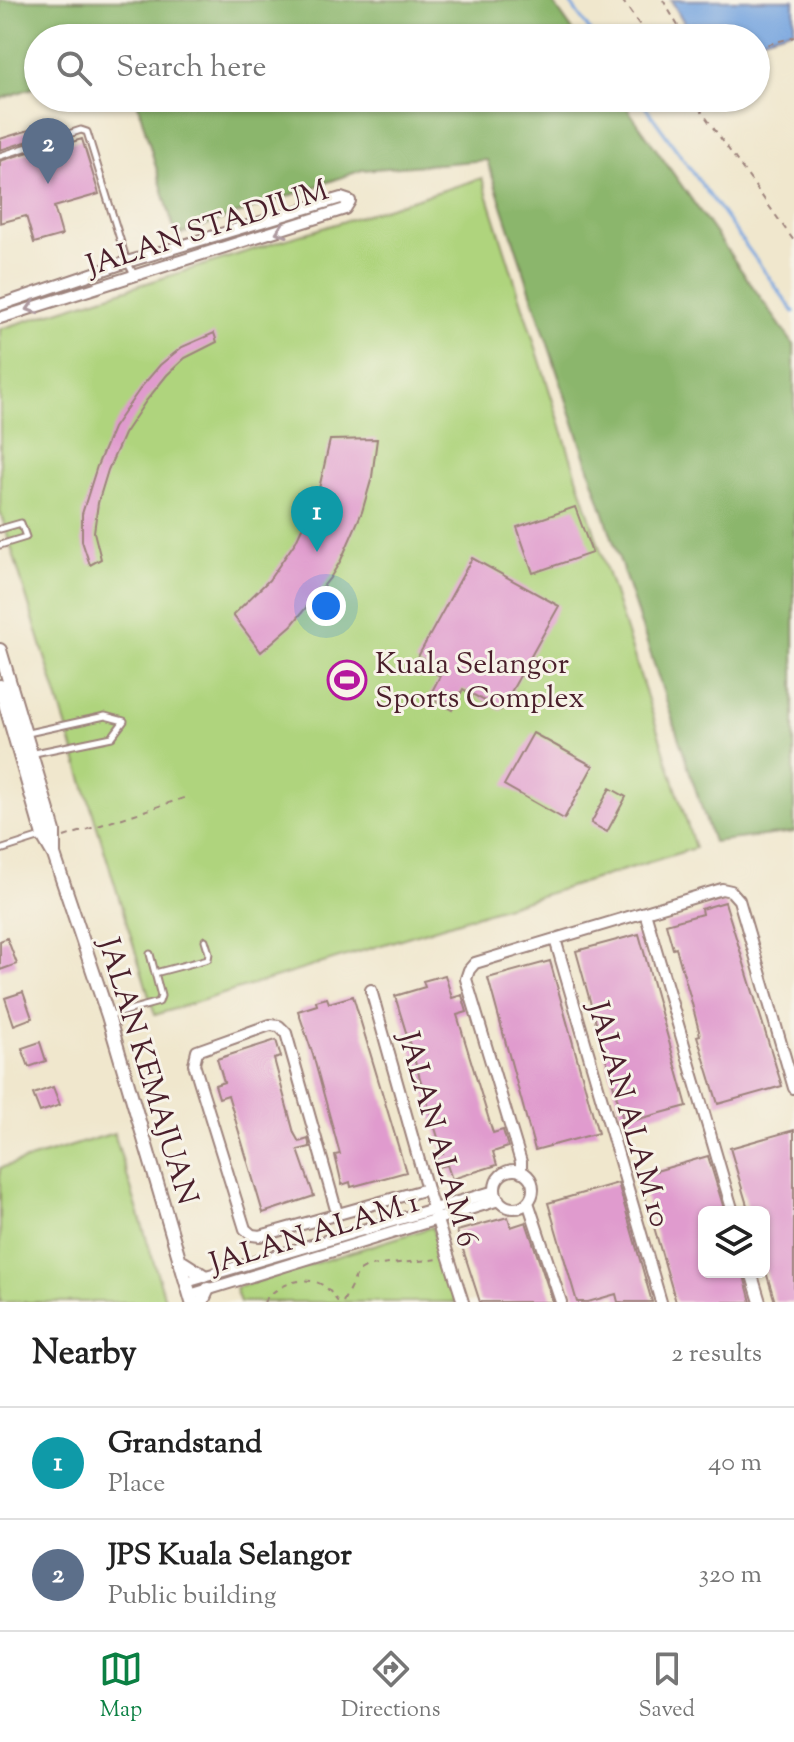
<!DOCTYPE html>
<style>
:root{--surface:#fff;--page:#f6f6f6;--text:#222;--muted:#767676;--line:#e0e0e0;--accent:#0b8043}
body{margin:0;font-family:"Sorts Mill Goudy",serif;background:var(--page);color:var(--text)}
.controls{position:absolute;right:24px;bottom:24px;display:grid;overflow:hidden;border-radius:12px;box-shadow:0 2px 6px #0004}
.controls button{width:72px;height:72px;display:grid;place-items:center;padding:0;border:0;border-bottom:2px solid var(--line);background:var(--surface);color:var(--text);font:40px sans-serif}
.you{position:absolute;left:326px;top:606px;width:28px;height:28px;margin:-20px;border:6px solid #fff;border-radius:50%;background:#1a73e8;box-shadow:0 0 0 12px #1a73e833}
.badge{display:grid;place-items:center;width:52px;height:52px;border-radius:50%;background:var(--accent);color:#fff;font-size:26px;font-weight:700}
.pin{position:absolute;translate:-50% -66px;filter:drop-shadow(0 2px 4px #0008)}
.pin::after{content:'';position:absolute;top:42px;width:28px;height:24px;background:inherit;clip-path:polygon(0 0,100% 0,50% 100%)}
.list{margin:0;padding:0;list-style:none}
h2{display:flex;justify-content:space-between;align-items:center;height:104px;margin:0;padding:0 32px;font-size:34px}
h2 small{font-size:26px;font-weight:400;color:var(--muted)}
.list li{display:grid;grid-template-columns:52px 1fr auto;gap:24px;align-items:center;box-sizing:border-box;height:112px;padding:0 32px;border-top:2px solid var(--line)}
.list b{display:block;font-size:30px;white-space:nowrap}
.list p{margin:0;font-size:26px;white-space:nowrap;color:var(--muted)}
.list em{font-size:26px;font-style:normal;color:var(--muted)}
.icon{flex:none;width:44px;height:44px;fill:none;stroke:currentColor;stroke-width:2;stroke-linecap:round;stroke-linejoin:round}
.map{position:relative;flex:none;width:794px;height:1302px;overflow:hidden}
.search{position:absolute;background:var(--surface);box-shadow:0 2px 6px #0004;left:24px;right:24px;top:24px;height:88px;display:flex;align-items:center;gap:20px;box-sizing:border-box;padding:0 28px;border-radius:44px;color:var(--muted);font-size:30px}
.sheet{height:328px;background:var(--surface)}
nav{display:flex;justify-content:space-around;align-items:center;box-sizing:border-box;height:112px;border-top:2px solid var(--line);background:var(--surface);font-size:22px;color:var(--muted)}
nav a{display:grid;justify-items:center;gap:4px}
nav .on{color:var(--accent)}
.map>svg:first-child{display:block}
.green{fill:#afd47d;stroke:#7c7a54;stroke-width:2}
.forest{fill:#8bb66c;stroke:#6a6a4c;stroke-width:2}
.water{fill:#76a4df;stroke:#606285;stroke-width:2}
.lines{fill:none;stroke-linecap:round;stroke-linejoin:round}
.stream{stroke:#76a4df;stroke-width:3}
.building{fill:#e09bce}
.service-casing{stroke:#9d837c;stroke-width:9}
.minor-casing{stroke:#9d837c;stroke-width:14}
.tertiary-casing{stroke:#9d837c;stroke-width:16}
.path{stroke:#9d837c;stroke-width:2;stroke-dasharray:6 6;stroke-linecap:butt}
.service{stroke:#fff;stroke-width:5}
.minor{stroke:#fff;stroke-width:10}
.tertiary{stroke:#fff;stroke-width:12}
.oneway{stroke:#ae9aa0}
.labels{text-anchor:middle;stroke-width:6;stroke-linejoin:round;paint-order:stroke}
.street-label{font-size:30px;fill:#4a1f2b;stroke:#f7f3e8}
.poi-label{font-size:30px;fill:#4a1f2b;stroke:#f7f3e8;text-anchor:start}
</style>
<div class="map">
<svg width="794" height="1302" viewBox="0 0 794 1302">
<rect width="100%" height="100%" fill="#f7f3e8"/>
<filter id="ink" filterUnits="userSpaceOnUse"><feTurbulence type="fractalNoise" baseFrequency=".0125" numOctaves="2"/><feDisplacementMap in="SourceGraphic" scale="16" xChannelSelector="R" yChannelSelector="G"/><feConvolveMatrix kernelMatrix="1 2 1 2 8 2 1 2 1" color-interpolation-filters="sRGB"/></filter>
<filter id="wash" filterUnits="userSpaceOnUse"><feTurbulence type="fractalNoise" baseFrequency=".006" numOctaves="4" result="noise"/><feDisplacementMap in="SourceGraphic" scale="32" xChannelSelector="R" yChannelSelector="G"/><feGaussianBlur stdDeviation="1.8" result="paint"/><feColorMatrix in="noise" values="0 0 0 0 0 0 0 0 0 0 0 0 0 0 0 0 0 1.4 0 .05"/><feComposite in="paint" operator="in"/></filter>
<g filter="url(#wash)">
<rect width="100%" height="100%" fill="#f0e7cd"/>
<path class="green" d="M482,178L695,848L155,1015L0,511V329Z
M114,1133L166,1302H0V1168Z
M432,1227L456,1302H240L235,1288Z"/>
<path class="forest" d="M0,0H551L578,38H38V86L0,99Z
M136,98H620L794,345V832L713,842L487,160L362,170L176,236Z"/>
<path class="water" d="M671,0H794V29L756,40V38H693Z"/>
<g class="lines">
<path class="stream" d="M568,0L595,38
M639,98L794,312"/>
</g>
<g id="blocks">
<path class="building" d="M55,122L58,132L0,150V139Z
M82,139L99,194L54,207L62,235L34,243L26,216L0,223V161L61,142L62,145Z
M214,333L217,342L185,358L167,375L146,401L124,434L108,470L98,503L94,532L101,559L90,565L82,541V514L97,466L113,428L142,386L160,365L182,347Z
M377,439L372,477L362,512L341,560L330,578L292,625L261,652L233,615L269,580L296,541L318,493L330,440Z
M575,507L592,553L533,573L517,527Z
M472,558L559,606L501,710L463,689L452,710L429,697L440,676L415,662Z
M533,733L593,766L564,819L504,785Z
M610,788L626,797L607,832L591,823Z
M725,902L782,1086L718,1104L697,1036L700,1035L690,996L676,948L673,949L666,924L702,914L701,909Z
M639,934L687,1106L624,1123L576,951Z
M7,938L17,964L0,970V941Z
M550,961L598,1133L535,1150L488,978Z
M445,975L452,998L462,995L467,1012L457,1015L493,1133L503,1130L508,1147L493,1152L497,1165L452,1179L447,1165L439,1167L436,1156L443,1154L395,996L425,987L423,981Z
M23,992L32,1018L14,1025L5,998Z
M353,996L406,1172L351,1187L350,1182L342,1185L339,1172L335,1155L340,1154L313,1055L298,1011L317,1005L316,1001L327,998L329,1003Z
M276,1040L281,1057L274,1059L294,1133L299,1142L308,1139L310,1147L298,1150L314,1196L263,1213L228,1095L219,1098L215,1085L224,1082L217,1059Z
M40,1042L46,1061L29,1067L22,1048Z
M53,1087L60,1105L40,1112L33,1094Z
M794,1130V1302H775L764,1265V1209L749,1212L730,1148Z
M708,1156L725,1212H704V1276L717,1272H743L751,1302H676L639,1176Z
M618,1183L652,1302H618L616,1294L588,1302H577L548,1203Z
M508,1217L511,1227L526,1222L553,1302H480L457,1231Z"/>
</g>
</g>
<g filter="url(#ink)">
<use href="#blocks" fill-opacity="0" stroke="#9d837c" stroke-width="2"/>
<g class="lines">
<defs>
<path id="service" d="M0,156L81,130L87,132L127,262L135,276
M0,529L21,523L26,537L0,545
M28,733L105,716L124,721L112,737L30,754
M0,850L41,837
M155,973L208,959L209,953L205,940
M108,1016L159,1002L161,996L150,954"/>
<path id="minor" d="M0,305L127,262L341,198L350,201L345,209L0,318
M645,912L733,1212
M555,939L661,1302
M371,990L427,1189L463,1302
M495 1189a19 19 0 1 1 38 0a19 19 0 1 1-38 0Z
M521,1172V1162L466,979L469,970L475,963L722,889L731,891L739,900L794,1088
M528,1202L561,1302
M337,1213L286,1033L279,1026L270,1025L197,1051L194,1064L245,1229L252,1235L260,1236L427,1189
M751,1272L760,1302
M186,1282L495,1191
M190,1295L499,1200"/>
<path id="tertiary" d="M0,650L54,831V855
M0,686L43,836L54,855L108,1016L192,1302
M179,1260L204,1276
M202,1302L208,1289"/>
</defs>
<use href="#service" class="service-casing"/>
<use href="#minor" class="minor-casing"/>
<use href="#tertiary" class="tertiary-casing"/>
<path class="path" d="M622,0L649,38
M663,0L685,38
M756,48L794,37
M692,98L794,241
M64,837L184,798
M264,1302C275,1285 306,1273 324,1286C330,1290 334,1297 338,1302
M343,1302L358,1272L369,1266L440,1259"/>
<use href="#service" class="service"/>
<use href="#minor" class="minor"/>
<use href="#tertiary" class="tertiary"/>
</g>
<defs><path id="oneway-chevron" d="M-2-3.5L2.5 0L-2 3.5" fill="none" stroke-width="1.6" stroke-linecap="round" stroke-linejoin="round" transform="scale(2)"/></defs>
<g class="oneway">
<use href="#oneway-chevron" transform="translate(281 231) rotate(162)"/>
<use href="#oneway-chevron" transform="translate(32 308) rotate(163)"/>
</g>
</g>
<defs>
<symbol id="stadium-ring" viewBox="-11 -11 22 22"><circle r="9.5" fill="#f7f3e8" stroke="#b5179e" stroke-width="1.5"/><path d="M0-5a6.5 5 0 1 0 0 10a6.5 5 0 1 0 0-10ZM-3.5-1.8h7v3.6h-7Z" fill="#b5179e"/></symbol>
</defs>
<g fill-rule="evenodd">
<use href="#stadium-ring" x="325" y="658" width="44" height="44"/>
</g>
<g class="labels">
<g class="street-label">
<text transform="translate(207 227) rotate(-18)" y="10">JALAN STADIUM</text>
<text transform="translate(149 1071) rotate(73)" y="10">JALAN KEMAJUAN</text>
<text transform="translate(630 1114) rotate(74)" y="10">JALAN ALAM 10</text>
<text transform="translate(439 1139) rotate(74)" y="10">JALAN ALAM 6</text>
<text transform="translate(314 1232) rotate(-17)" y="10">JALAN ALAM 1</text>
</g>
<g class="poi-label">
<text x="375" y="673">Kuala Selangor<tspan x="375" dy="34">Sports Complex</tspan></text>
</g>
</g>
</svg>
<div class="controls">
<button><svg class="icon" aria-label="layers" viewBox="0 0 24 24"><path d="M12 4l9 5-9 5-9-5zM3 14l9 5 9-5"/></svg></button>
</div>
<div class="you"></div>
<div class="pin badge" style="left:317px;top:552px;background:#0f9aa8">1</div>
<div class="pin badge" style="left:48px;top:184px;background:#5c6f8a">2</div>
<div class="search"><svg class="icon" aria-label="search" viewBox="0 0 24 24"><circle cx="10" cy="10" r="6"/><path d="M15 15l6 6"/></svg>Search here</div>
</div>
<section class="sheet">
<h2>Nearby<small>2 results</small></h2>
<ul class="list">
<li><span class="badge" style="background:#0f9aa8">1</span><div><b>Grandstand</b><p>Place</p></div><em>40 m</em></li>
<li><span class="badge" style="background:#5c6f8a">2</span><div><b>JPS Kuala Selangor</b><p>Public building</p></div><em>320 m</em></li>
</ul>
</section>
<nav>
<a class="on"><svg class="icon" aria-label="map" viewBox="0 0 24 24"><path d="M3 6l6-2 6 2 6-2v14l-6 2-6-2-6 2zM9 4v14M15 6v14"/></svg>Map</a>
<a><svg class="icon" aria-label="directions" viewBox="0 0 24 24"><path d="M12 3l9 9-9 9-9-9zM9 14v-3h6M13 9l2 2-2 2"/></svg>Directions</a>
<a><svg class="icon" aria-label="saved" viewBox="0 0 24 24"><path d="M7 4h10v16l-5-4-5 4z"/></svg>Saved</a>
</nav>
